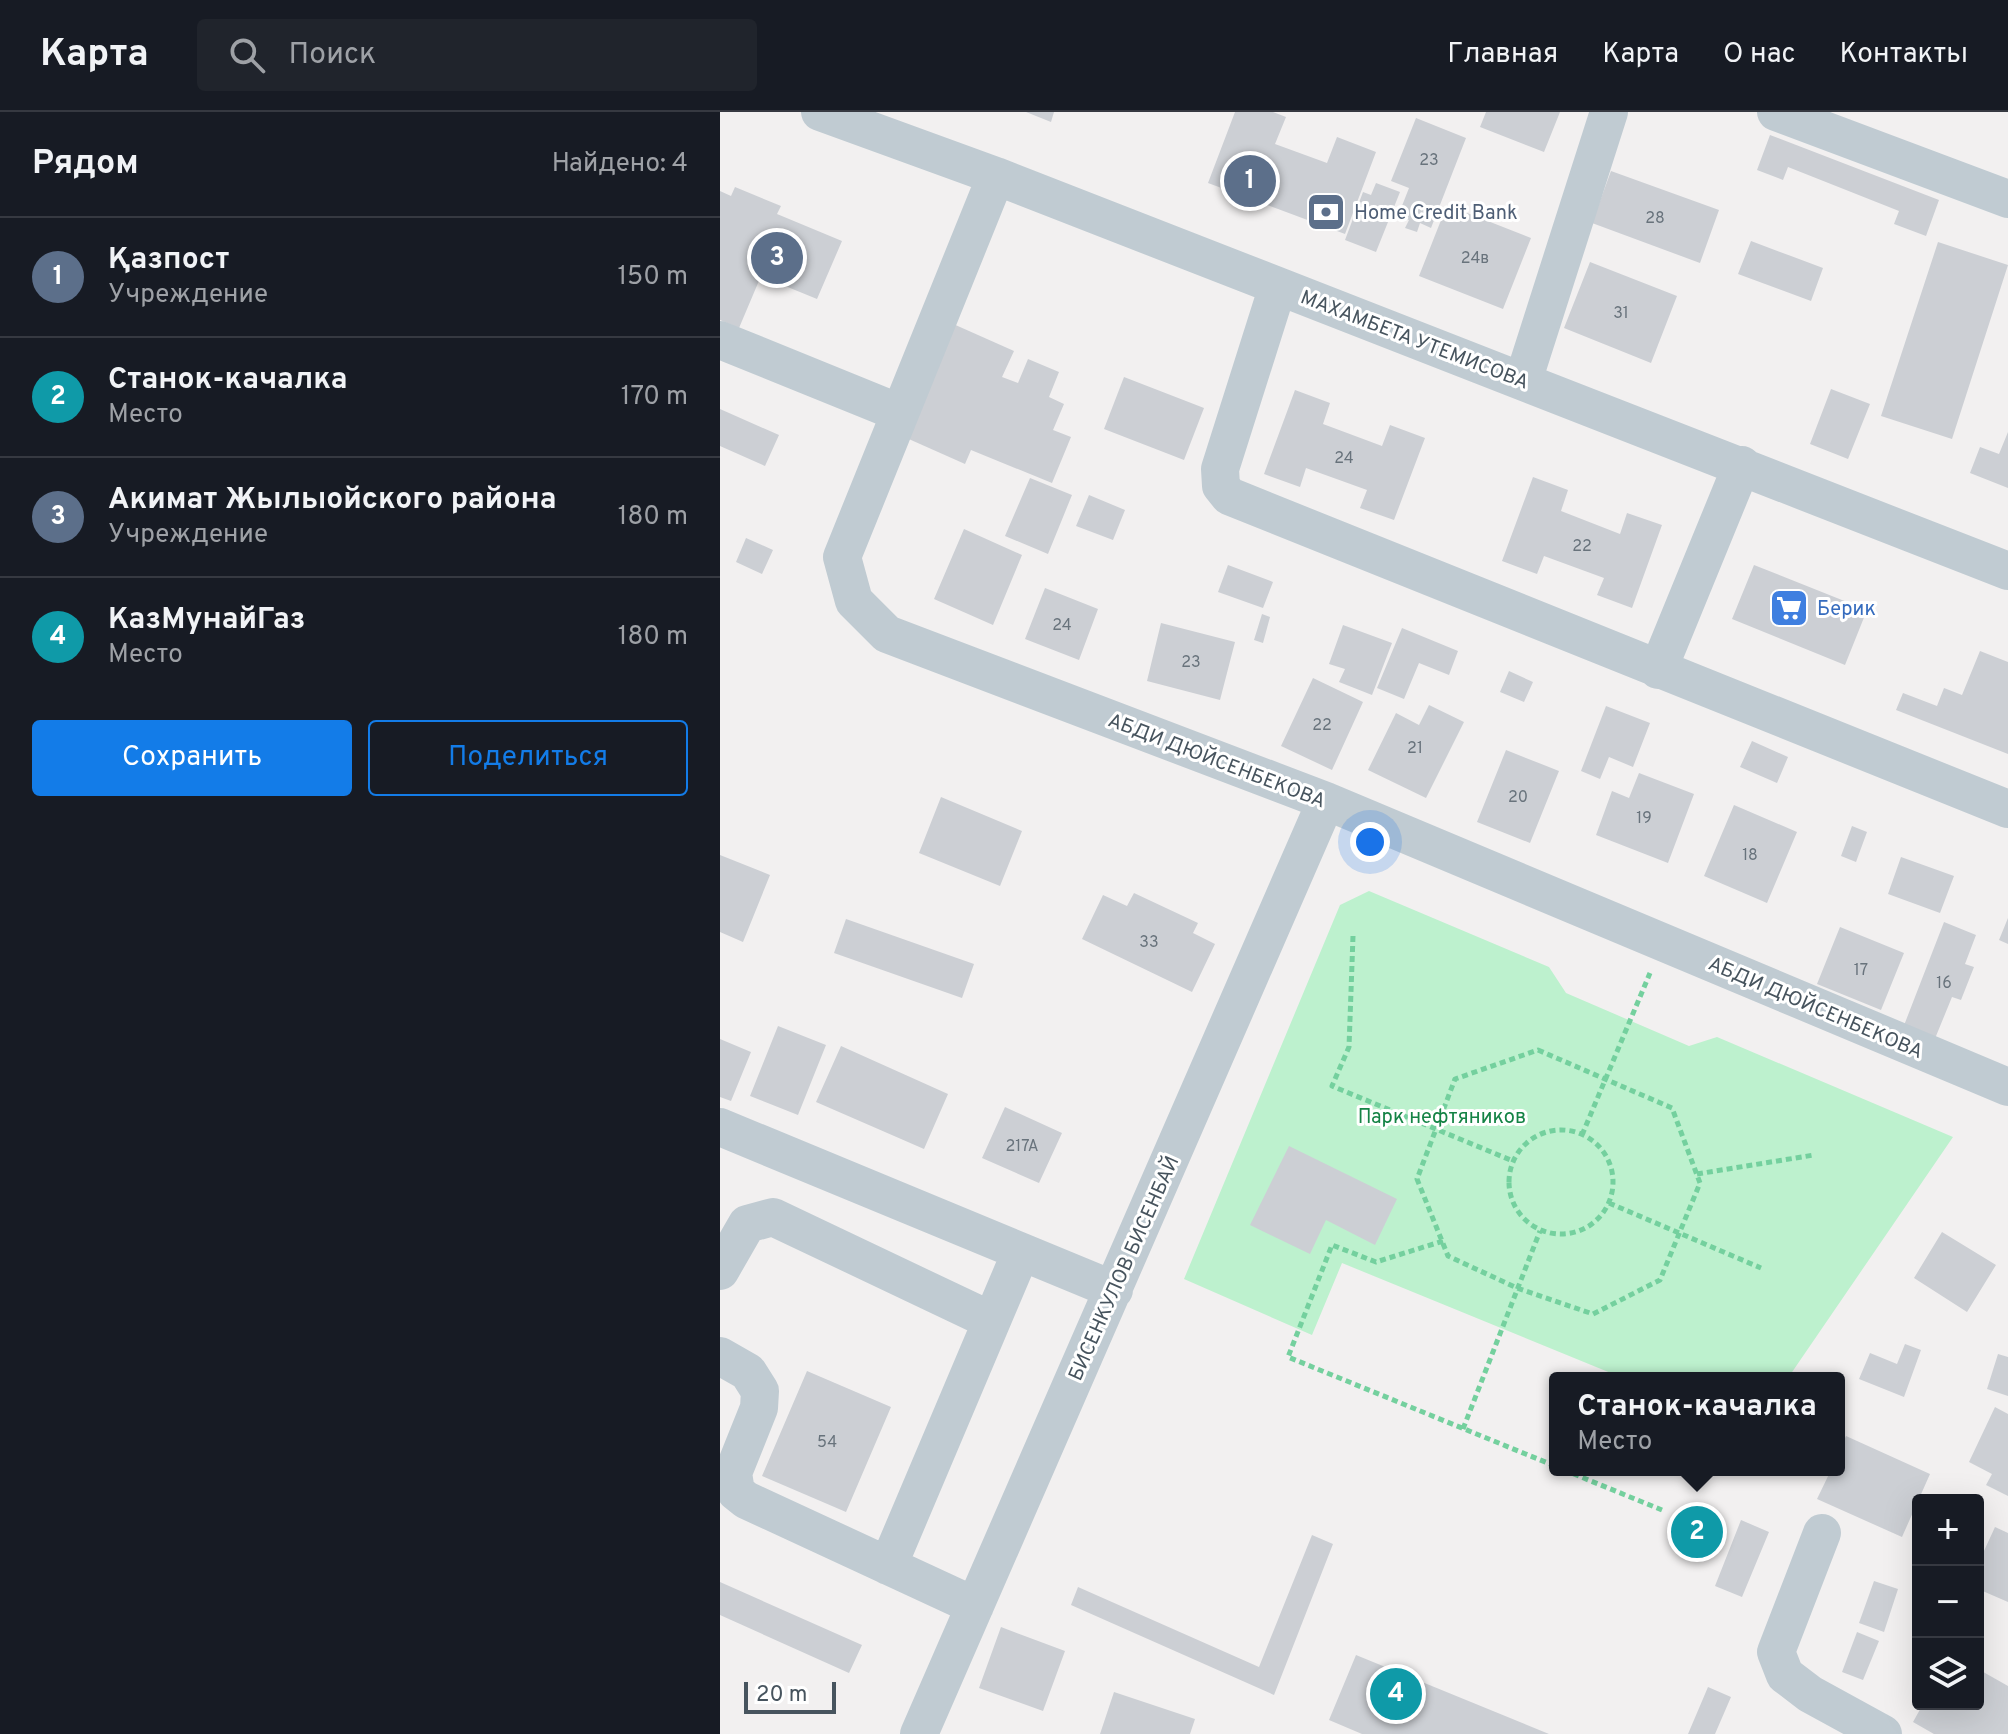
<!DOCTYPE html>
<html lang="ru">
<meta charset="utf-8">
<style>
:root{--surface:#171b24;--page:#20242c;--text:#f1f3f6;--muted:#9ea1a6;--line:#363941;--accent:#137ce8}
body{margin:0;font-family:Overpass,sans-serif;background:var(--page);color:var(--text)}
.controls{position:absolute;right:24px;bottom:24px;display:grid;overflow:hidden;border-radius:8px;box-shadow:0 8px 32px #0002}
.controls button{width:72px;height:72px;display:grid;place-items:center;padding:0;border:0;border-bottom:2px solid var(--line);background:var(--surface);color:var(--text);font:40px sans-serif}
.scale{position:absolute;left:24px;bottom:20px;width:92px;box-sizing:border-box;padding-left:8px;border:4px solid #47545e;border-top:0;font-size:22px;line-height:28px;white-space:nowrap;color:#47545e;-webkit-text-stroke:6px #fff;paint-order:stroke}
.you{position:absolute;left:650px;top:730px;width:28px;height:28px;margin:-20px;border:6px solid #fff;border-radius:50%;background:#1a73e8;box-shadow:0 0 0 12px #1a73e833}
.badge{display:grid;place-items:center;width:52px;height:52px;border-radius:50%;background:var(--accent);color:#fff;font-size:26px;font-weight:700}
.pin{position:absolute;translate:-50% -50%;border:4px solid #fff;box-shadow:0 2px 8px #0006}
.popup{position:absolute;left:829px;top:1260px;width:296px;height:104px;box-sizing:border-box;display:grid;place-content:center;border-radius:8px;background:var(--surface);filter:drop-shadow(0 2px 6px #0005);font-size:26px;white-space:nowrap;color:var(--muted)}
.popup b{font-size:30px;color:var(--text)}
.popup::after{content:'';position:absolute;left:50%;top:100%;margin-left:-16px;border:16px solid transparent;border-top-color:var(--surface)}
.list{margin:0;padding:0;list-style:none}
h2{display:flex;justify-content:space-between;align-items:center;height:104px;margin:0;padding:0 32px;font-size:34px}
h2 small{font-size:26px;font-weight:400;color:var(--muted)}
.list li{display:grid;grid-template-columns:52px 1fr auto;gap:24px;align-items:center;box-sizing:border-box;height:120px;padding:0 32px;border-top:2px solid var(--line)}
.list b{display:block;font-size:30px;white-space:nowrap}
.list p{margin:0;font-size:26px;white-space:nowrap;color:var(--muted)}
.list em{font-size:26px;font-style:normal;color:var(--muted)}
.actions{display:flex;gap:16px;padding:24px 32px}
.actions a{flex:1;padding:18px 0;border:2px solid var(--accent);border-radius:8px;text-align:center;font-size:28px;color:var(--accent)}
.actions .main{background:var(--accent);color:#fff}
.icon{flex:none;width:44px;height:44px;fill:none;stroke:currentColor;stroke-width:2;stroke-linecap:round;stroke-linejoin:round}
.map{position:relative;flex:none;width:1288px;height:1622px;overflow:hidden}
header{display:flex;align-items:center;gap:48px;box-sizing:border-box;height:112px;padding:0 40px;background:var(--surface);border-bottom:2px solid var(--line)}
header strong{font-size:38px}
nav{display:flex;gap:44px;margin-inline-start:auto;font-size:28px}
.search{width:560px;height:72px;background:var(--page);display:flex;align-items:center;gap:20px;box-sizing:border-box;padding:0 28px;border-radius:8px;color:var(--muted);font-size:30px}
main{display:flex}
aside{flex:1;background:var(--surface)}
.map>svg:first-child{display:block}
.green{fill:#bdf1ce}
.building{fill:#cccfd4}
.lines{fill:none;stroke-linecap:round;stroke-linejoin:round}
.path{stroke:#74d09e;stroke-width:5;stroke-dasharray:6 4;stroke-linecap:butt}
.minor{stroke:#c0cbd2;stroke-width:38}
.labels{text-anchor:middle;stroke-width:6;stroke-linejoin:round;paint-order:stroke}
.number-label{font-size:16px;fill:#68737c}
.service-label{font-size:20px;fill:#4e5e75;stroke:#fff;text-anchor:start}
.street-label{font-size:20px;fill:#47545e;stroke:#fff}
.shop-label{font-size:20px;fill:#366cbe;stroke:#fff;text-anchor:start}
.park-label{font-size:20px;fill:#148345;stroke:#fff}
</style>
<header>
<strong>Карта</strong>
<div class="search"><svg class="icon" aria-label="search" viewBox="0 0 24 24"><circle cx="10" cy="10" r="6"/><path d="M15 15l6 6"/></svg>Поиск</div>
<nav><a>Главная</a><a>Карта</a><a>О нас</a><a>Контакты</a></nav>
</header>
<main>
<aside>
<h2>Рядом<small>Найдено: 4</small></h2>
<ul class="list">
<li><span class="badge" style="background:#5c6f8a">1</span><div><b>Қазпост</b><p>Учреждение</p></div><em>150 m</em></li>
<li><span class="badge" style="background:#0f9aa8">2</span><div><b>Станок-качалка</b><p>Место</p></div><em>170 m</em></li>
<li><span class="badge" style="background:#5c6f8a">3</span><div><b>Акимат Жылыойского района</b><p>Учреждение</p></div><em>180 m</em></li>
<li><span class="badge" style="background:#0f9aa8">4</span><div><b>КазМунайГаз</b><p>Место</p></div><em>180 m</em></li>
</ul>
<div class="actions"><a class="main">Сохранить</a><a>Поделиться</a></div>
</aside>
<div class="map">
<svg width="1288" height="1622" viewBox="0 0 1288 1622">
<rect width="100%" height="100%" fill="#f2f0f0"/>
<path class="green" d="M649,779L829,855L846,881L969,934L997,925L1233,1025L1068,1266H903L622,1151L592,1223L464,1167L620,793Z"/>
<path class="building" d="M306,0H334L331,10Z
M515,0H553L566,5L555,32L607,51L617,25L656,40L625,122L488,71Z
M766,0H840L824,40L760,15Z
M696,6L746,26L711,116L700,111L697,120L685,116L689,108L678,104L689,76L671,69Z
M1050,23L1219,88L1206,124L1174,112L1179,99L1068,55L1063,68L1037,58Z
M891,59L999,98L980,151L872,111Z
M656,71L680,80L656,140L625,128L643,80L651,83Z
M15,75L61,94L57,102L122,129L97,187L41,164L19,216L0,208V79L11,84Z
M727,93L811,126L783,197L699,164Z
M1031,129L1103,156L1091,189L1018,162Z
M1218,130L1288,153L1232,327L1161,304Z
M870,150L957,184L931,251L844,216Z
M231,211L294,239L282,265L298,271L308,247L339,260L329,285L344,292L333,318L351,325L332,371L251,338L245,352L182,324Z
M404,265L484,296L464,348L384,317Z
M1111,277L1150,292L1128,347L1090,332Z
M575,278L610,291L603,312L662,334L670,313L705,326L674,408L640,396L647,378L586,356L580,375L544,362Z
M0,297L59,323L45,354L0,334Z
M1288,320V376L1250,361L1260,335L1279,342Z
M813,365L848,378L841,399L900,422L907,401L942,413L912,496L877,483L884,466L824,444L817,462L782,449Z
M310,366L352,383L328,442L285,424Z
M369,383L405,398L393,428L356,414Z
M244,417L302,443L273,513L214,487Z
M26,426L53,438L42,462L16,450Z
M508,453L553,470L543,496L498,480Z
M1034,453L1147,498L1125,553L1012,507Z
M325,476L378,497L359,548L305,527Z
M542,502L550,505L543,531L534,528Z
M441,511L515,530L500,588L427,569Z
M623,513L672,531L652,583L619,570L625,557L609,552Z
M682,516L738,539L729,563L699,551L684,587L657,576Z
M1260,539L1288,550V642L1176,598L1183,581L1217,594L1224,576L1242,583Z
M789,559L813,570L804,590L780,580Z
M593,566L643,590L612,658L561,634Z
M709,593L744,610L706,686L648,658L676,601L699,613Z
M886,594L930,611L913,655L889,645L880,667L861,659Z
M1032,629L1068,645L1057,671L1020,655Z
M786,638L839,659L810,731L757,710Z
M919,661L974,682L948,751L876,723L892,679L909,686Z
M221,685L302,719L280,774L199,741Z
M1014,693L1077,720L1047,791L984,764Z
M1132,714L1147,720L1136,750L1121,744Z
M0,743L50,763L23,830L0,820Z
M1181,745L1234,764L1220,801L1168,782Z
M414,781L478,811L473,821L495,832L472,880L362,827L383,783L407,794Z
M1288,806V832L1279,828Z
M126,807L254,852L242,886L114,841Z
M1224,810L1256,823L1245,852L1254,855L1241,888L1232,885L1214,929L1183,916Z
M1120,815L1184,841L1161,898L1097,872Z
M58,914L106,933L78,1003L30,984Z
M0,927L31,940L11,989L0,985Z
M121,934L228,982L204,1037L96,990Z
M285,995L342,1021L319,1071L262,1046Z
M569,1034L677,1087L655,1133L606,1108L590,1142L530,1113Z
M1222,1120L1276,1153L1247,1200L1194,1166Z
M1185,1232L1201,1238L1184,1285L1139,1267L1150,1241L1177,1252Z
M1278,1242L1288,1245V1284L1267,1277Z
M87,1259L171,1295L126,1400L42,1364Z
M1275,1295L1288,1302V1384L1266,1373L1272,1362L1249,1350Z
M1126,1324L1210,1362L1182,1425L1097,1387L1111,1358H1119V1339Z
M1021,1408L1049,1420L1022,1485L995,1474Z
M1275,1415L1288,1421V1490L1258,1477V1452Z
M592,1423L613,1432L554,1583L351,1493L358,1475L539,1555Z
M1154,1469L1178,1477L1164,1520L1139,1511Z
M0,1470L142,1533L129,1561L0,1503Z
M281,1515L345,1539L323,1599L259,1576Z
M1137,1520L1159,1529L1143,1568L1122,1560Z
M636,1543L829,1622H642L609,1608Z
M1258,1557L1288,1574V1622H1214L1193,1610L1203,1592H1258Z
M988,1575L1011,1585L995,1622H968Z
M394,1580L475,1607L470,1622H380Z"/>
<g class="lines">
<path class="path" d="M633,824L629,935L612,974L793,1049
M818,938L952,996L980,1071L940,1168L873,1202L797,1176L728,1144L697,1067L735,967Z
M789 1070a52 52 0 1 1 104 0a52 52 0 1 1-104 0Z
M862,1023L930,861
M977,1062L1094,1043
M889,1091L1041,1156
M723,1129L656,1150L612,1133L568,1245L835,1354
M743,1317L820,1119
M844,1358L942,1398"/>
<path class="minor" d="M100,0L276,64L1288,459
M1056,0L1288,87
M276,64L122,445L134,489L167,522L606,689L1288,975
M558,174L500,357L501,374L509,384L1288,697
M0,228L180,301
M803,269L889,0
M938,558L1022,353
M0,1015L394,1178
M0,1159L27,1112L53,1105L270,1208
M0,1244L28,1260L40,1279L39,1296L13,1361L16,1380L26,1388L255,1494
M1102,1421L1056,1540L1065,1563L1090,1582L1163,1622
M168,1454L301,1140
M199,1622L606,689"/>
</g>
<defs>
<symbol id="bank-square" viewBox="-11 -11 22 22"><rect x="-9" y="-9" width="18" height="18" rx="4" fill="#5c6f8a" stroke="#fff"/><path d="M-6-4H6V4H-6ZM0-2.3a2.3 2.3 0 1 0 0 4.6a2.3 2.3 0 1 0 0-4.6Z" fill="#fff"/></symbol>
<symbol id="supermarket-square" viewBox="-11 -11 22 22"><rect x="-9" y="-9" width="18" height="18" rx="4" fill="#3f7fe0" stroke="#fff"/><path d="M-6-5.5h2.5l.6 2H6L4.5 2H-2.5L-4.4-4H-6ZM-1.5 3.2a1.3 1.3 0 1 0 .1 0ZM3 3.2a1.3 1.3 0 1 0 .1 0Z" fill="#fff"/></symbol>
</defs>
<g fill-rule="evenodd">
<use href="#bank-square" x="584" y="78" width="44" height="44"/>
<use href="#supermarket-square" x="1047" y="474" width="44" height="44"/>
</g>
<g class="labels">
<g class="number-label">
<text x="709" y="53">23</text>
<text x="935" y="111">28</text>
<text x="755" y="151">24в</text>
<text x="901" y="206">31</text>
<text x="624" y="351">24</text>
<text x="862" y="439">22</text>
<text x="342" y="518">24</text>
<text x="471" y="555">23</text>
<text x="602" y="618">22</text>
<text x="695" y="641">21</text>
<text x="798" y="690">20</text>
<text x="924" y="711">19</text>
<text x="1030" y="748">18</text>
<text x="429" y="835">33</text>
<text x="1141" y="863">17</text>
<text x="1224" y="876">16</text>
<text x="302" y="1039">217А</text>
<text x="107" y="1335">54</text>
</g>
<g class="service-label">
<text x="634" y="107">Home Credit Bank</text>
</g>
<g class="street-label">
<text transform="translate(695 227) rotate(21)" y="7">МАХАМБЕТА УТЕМИСОВА</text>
<text transform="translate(497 648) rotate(21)" y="7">АБДИ ДЮЙСЕНБЕКОВА</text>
<text transform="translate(1096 895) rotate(23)" y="7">АБДИ ДЮЙСЕНБЕКОВА</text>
<text transform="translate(403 1156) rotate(-66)" y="7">БИСЕНКУЛОВ БИСЕНБАЙ</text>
</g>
<g class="shop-label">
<text x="1097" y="503">Берик</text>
</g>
<g class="park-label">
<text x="722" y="1011">Парк нефтяников</text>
</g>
</g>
</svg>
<div class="controls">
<button>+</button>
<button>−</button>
<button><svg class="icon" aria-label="layers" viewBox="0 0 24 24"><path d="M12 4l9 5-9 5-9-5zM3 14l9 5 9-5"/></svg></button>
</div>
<div class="scale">20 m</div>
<div class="you"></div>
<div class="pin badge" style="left:530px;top:69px;background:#5c6f8a">1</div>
<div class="pin badge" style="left:977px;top:1420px;background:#0f9aa8">2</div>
<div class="popup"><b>Станок-качалка</b>Место</div>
<div class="pin badge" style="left:57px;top:146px;background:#5c6f8a">3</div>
<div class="pin badge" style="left:676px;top:1582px;background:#0f9aa8">4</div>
</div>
</main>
